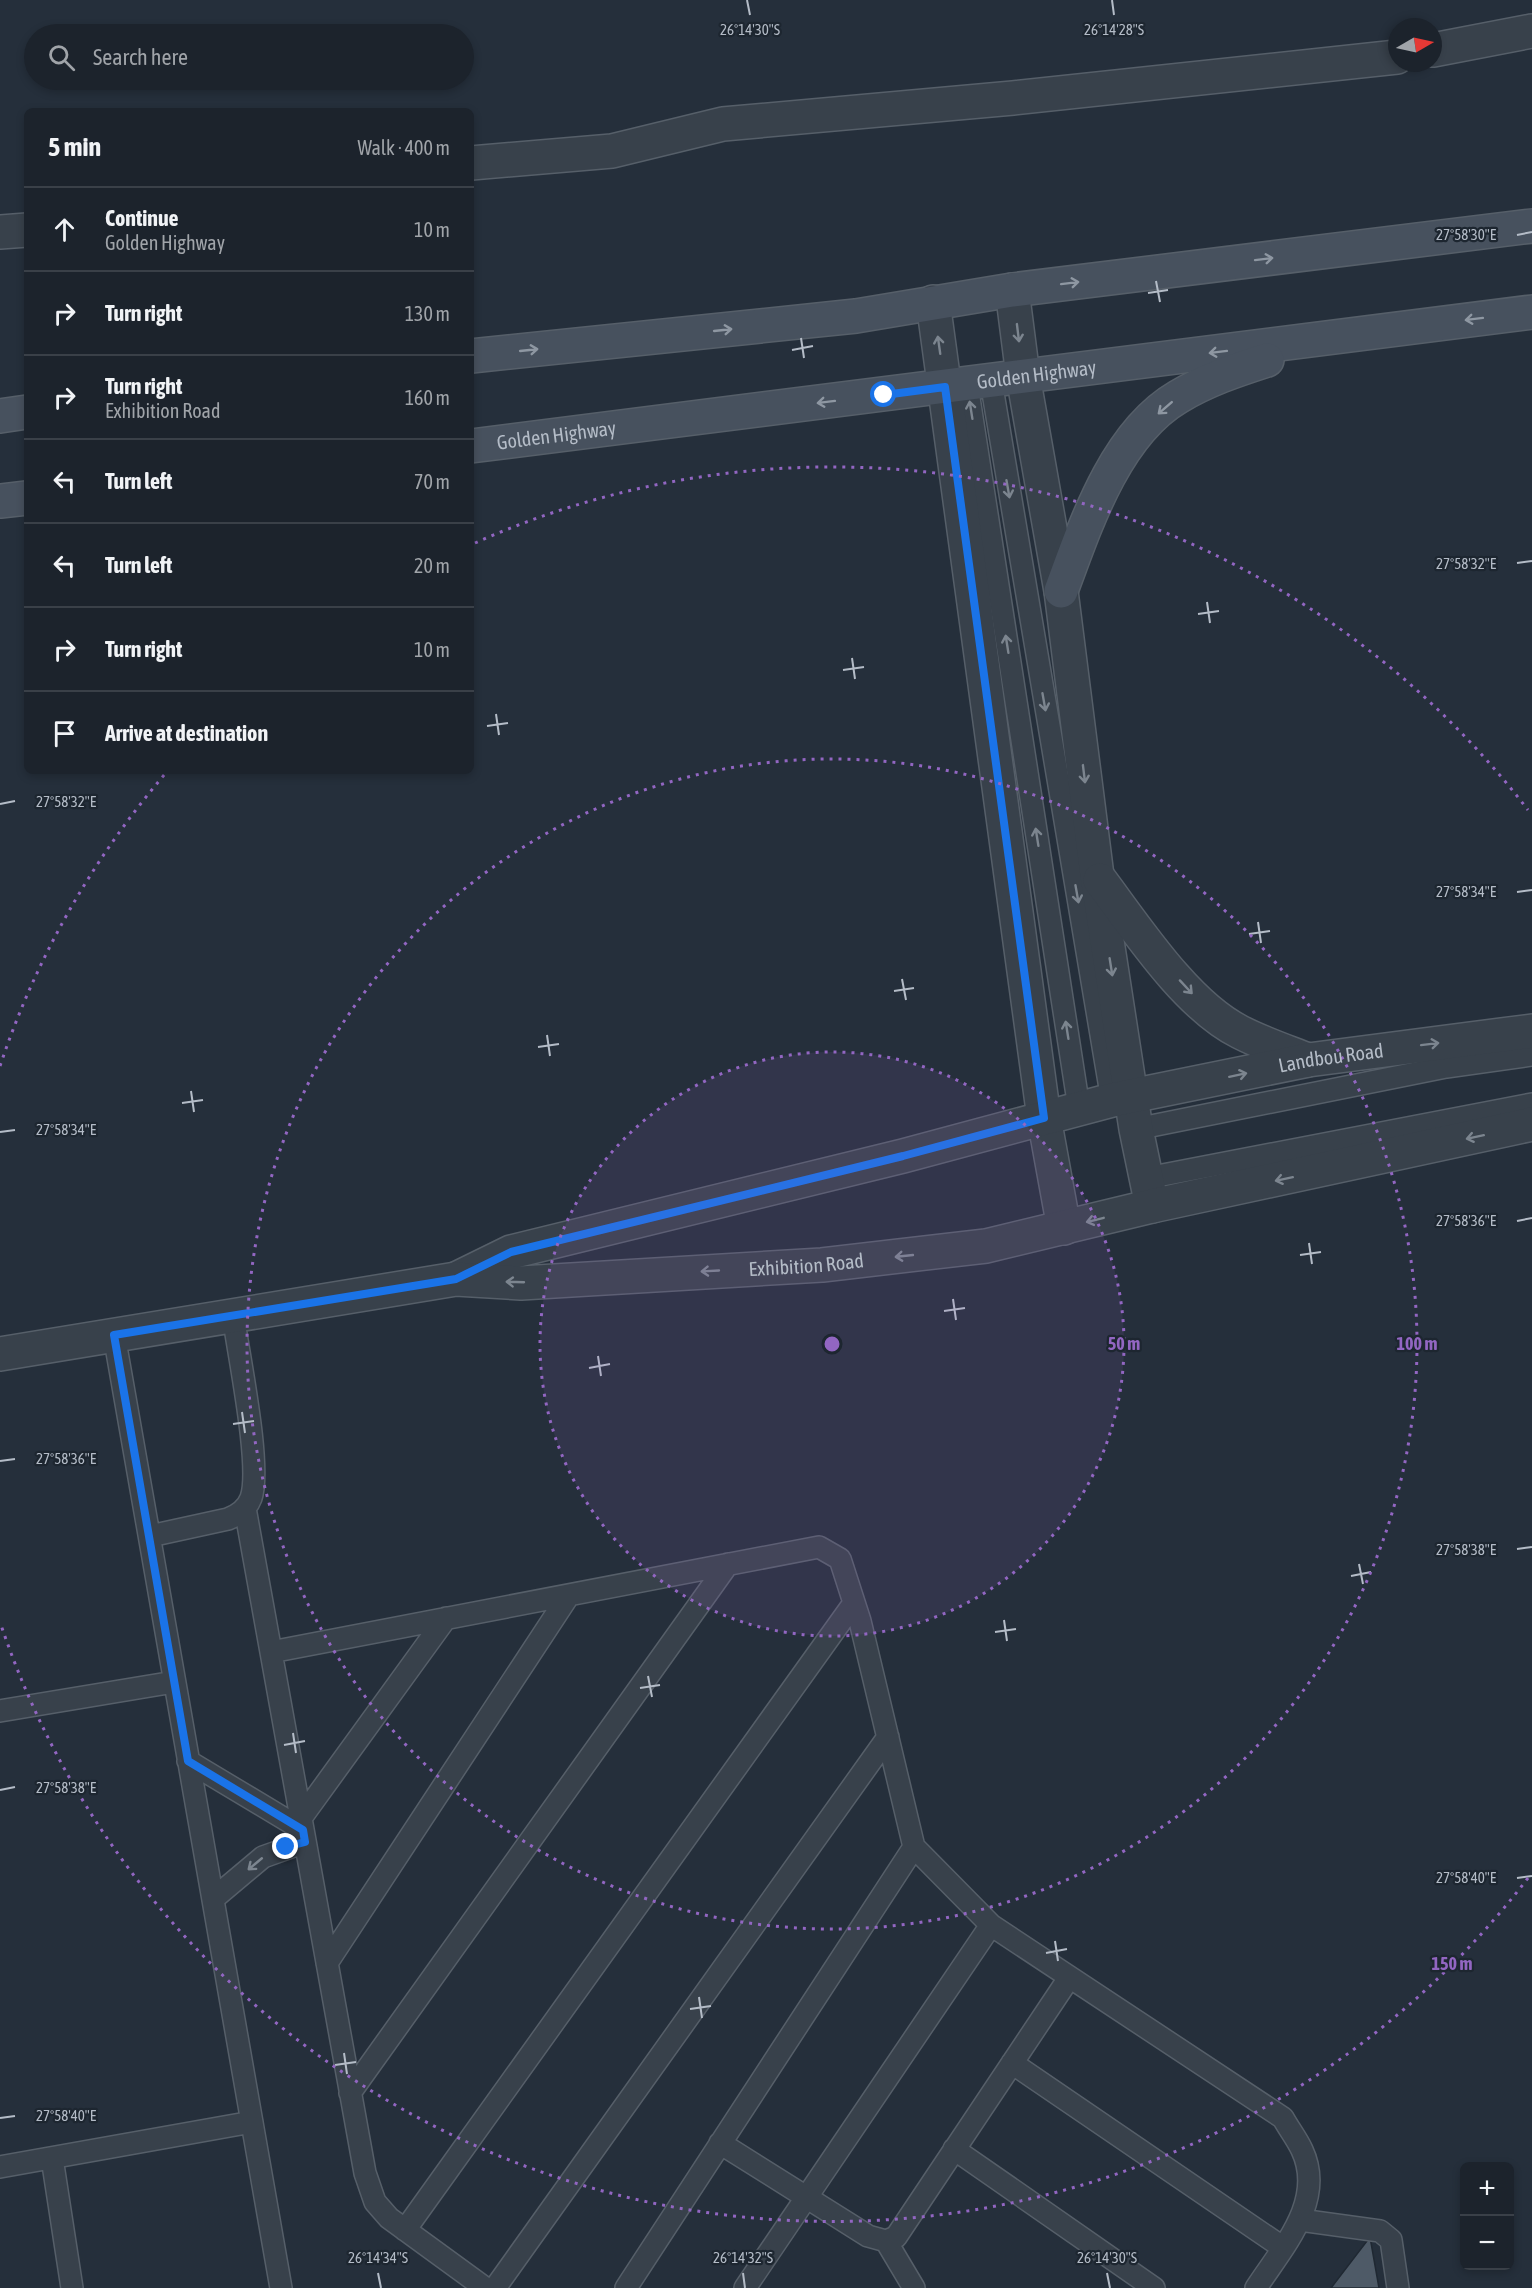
<!DOCTYPE html>
<meta charset="utf-8">
<style>
:root{--surface:#1c232c;--page:#252b34;--text:#f1f3f6;--muted:#a0a4a9;--line:#3a4048}
body{margin:0;font-family:"Asap Condensed",sans-serif;background:var(--page);color:var(--text)}
.controls{position:absolute;right:18px;bottom:18px;display:grid;overflow:hidden;border-radius:9px;box-shadow:0 3px 9px #0003}
.controls button{width:54px;height:54px;display:grid;place-items:center;padding:0;border:0;border-bottom:2px solid var(--line);background:var(--surface);color:var(--text);font:30px sans-serif}
.compass{position:absolute;left:1388px;top:18px;width:54px;height:54px;border-radius:50%;background:var(--surface);box-shadow:0 3px 9px #0003;rotate:81deg}
.stop{position:absolute;width:18px;height:18px;margin:-14px;border:4px solid #1a73e8;border-radius:50%;background:#fff}
.stop.end{background:#1a73e8;border-color:#fff;box-shadow:0 2px 6px #0008}
.list{margin:0;padding:0;list-style:none}
h2{display:flex;justify-content:space-between;align-items:center;height:78px;margin:0;padding:0 24px;font-size:26px}
h2 small{font-size:20px;font-weight:400;color:var(--muted)}
.list li{display:grid;grid-template-columns:39px 1fr auto;gap:18px;align-items:center;box-sizing:border-box;height:84px;padding:0 24px;border-top:2px solid var(--line)}
.list b{display:block;font-size:22px;white-space:nowrap}
.list p{margin:0;font-size:20px;white-space:nowrap;color:var(--muted)}
.list em{font-size:20px;font-style:normal;color:var(--muted)}
.icon{flex:none;width:33px;height:33px;fill:none;stroke:currentColor;stroke-width:2;stroke-linecap:round;stroke-linejoin:round}
.map{position:relative;flex:none;width:1532px;height:2288px;overflow:hidden}
.search{position:absolute;background:var(--surface);box-shadow:0 3px 9px #0003;left:24px;top:24px;width:450px;height:66px;display:flex;align-items:center;gap:15px;box-sizing:border-box;padding:0 21px;border-radius:33px;color:var(--muted);font-size:22px}
.panel{position:absolute;background:var(--surface);box-shadow:0 3px 9px #0003;left:24px;top:108px;width:450px;height:666px;border-radius:9px}
.map>svg:first-child{display:block}
.building{fill:#4e5a67;stroke:#1f2832;stroke-width:1.5}
.lines{fill:none;stroke-linecap:round;stroke-linejoin:round}
.lane-casing{stroke:#565f69;stroke-width:24}
.street-casing{stroke:#565f69;stroke-width:36}
.secondary-casing{stroke:#565f69;stroke-width:36}
.lane{stroke:#38414b;stroke-width:21}
.street{stroke:#38414b;stroke-width:33}
.secondary{stroke:#47515e;stroke-width:33}
.oneway{stroke:#8e97a2}
.oneway2{stroke:#7c858f}
.route{stroke:#1a73e8;stroke-width:8}
.ticks{fill:none;stroke:#b4bcc7;stroke-width:2}
.ring{fill:none;stroke:#9266c2;stroke-width:3;stroke-dasharray:3 6}
.labels{text-anchor:middle;stroke-width:4.5;stroke-linejoin:round;paint-order:stroke}
.street-label{font-size:20px;fill:#b4bcc7;stroke:#1d2630}
.ticks-label{font-size:15px;text-anchor:middle;fill:#b4bcc7;stroke:#1d2630;stroke-width:4.5;stroke-linejoin:round;paint-order:stroke}
.centre{fill:#9266c2;stroke:#1d2630;stroke-width:3}
.ring-label{font-size:18px;text-anchor:middle;font-weight:bold;fill:#9266c2;stroke:#1d2630;stroke-width:4.5;stroke-linejoin:round;paint-order:stroke}
</style>
<div class="map">
<svg width="1532" height="2288" viewBox="0 0 1532 2288">
<rect width="100%" height="100%" fill="#252f3b"/>
<path class="building" d="M1370,2237L1379,2288H1331Z"/>
<g class="lines">
<defs>
<path id="lane" d="M991,381L1112,1100
M967,385L1079,1108
M1136,1129L1446,1067L1532,1055
M1147,1178L1532,1104
M114,1335L281,2288
M245,1508L365,2173L375,2202L389,2218L485,2288
M150,1536L228,1519C238,1515 247,1509 251,1498C262,1466 238,1353 233,1314
M271,1652L819,1547L840,1559L860,1621L914,1847L991,1925L1283,2118C1289,2129 1297,2139 1302,2150C1326,2201 1282,2248 1256,2288
M0,1711L174,1682
M188,1761L303,1830
M301,1818L446,1618
M213,1899L263,1857L305,1842
M327,1963L569,1595
M1012,2063L1282,2247
M350,2093L728,1564
M720,2143L868,2236L886,2241L896,2237L1069,1978
M954,2149L1154,2288
M52,2158L72,2288
M0,2167L252,2122
M1300,2220L1380,2231L1391,2240L1398,2288
M405,2230L854,1603
M886,2241L914,2288
M495,2288L888,1737
M626,2288L914,1847
M745,2288L991,1925"/>
<g id="street">
<path d="M1433,50L1532,31"/>
<path d="M471,163L612,151L723,124L1013,98L1397,57"/>
<path d="M0,232L27,230"/>
<path d="M1012,290L1023,376L1061,591L1097,876L1136,1129L1152,1206"/>
<path d="M933,302L1044,1118L1064,1228"/>
<path d="M1100,880C1136,928 1186,1005 1240,1032C1261,1043 1285,1051 1308,1060"/>
<path id="s1" d="M458,1278L511,1252L903,1156L1112,1100L1308,1060L1532,1031"/>
<path id="s2" d="M0,1354L456,1279L521,1283L822,1265L986,1246L1152,1206L1532,1124"/>
</g>
<g id="secondary">
<path d="M471,356L856,316L1012,290L1532,226"/>
<path d="M0,416L27,412"/>
<path id="s3" d="M471,446L1532,312"/>
<path d="M0,501L27,498"/>
<path d="M1061,591C1085,526 1115,434 1178,397C1206,380 1236,370 1267,360"/>
</g>
</defs>
<use href="#lane" class="lane-casing"/>
<use href="#street" class="street-casing"/>
<use href="#secondary" class="secondary-casing"/>
<use href="#lane" class="lane"/>
<use href="#street" class="street"/>
<use href="#secondary" class="secondary"/>
</g>
<defs><path id="oneway-shaft" d="M-6 0H5M1.5-3L5.5 0L1.5 3" fill="none" stroke-width="1.6" stroke-linecap="round" stroke-linejoin="round" transform="scale(1.5)"/></defs>
<g class="oneway">
<use href="#oneway-shaft" transform="translate(1264 259) rotate(-7)"/>
<use href="#oneway-shaft" transform="translate(1070 283) rotate(-7)"/>
<use href="#oneway-shaft" transform="translate(1474 319) rotate(173)"/>
<use href="#oneway-shaft" transform="translate(723 330) rotate(-6)"/>
<use href="#oneway-shaft" transform="translate(529 350) rotate(-6)"/>
<use href="#oneway-shaft" transform="translate(1218 352) rotate(173)"/>
<use href="#oneway-shaft" transform="translate(826 402) rotate(173)"/>
<use href="#oneway-shaft" transform="translate(1165 408) rotate(139)"/>
</g>
<g class="oneway2">
<use href="#oneway-shaft" transform="translate(1018 333) rotate(83)"/>
<use href="#oneway-shaft" transform="translate(939 345) rotate(-98)"/>
<use href="#oneway-shaft" transform="translate(971 410) rotate(-99)"/>
<use href="#oneway-shaft" transform="translate(1008 489) rotate(80)"/>
<use href="#oneway-shaft" transform="translate(1007 644) rotate(-99)"/>
<use href="#oneway-shaft" transform="translate(1044 702) rotate(80)"/>
<use href="#oneway-shaft" transform="translate(1084 774) rotate(83)"/>
<use href="#oneway-shaft" transform="translate(1037 837) rotate(-99)"/>
<use href="#oneway-shaft" transform="translate(1077 894) rotate(80)"/>
<use href="#oneway-shaft" transform="translate(1111 967) rotate(81)"/>
<use href="#oneway-shaft" transform="translate(1186 987) rotate(47)"/>
<use href="#oneway-shaft" transform="translate(1067 1030) rotate(-99)"/>
<use href="#oneway-shaft" transform="translate(1430 1044) rotate(-7)"/>
<use href="#oneway-shaft" transform="translate(1238 1075) rotate(-12)"/>
<use href="#oneway-shaft" transform="translate(1475 1137) rotate(168)"/>
<use href="#oneway-shaft" transform="translate(1284 1179) rotate(168)"/>
<use href="#oneway-shaft" transform="translate(1095 1220) rotate(166)"/>
<use href="#oneway-shaft" transform="translate(904 1256) rotate(174)"/>
<use href="#oneway-shaft" transform="translate(710 1271) rotate(177)"/>
<use href="#oneway-shaft" transform="translate(515 1282) rotate(-178)"/>
<use href="#oneway-shaft" transform="translate(255 1864) rotate(140)"/>
</g>
<g class="lines">
<path class="route" d="M286,1847L305,1842L303,1830L188,1761L114,1335L456,1279L511,1252L903,1156L1044,1118L945,387L884,395"/>
</g>
<path class="ticks" d="M747,0L750,15M1112,0L1114,15M1517,235L1532,232M1156,281L1160,302M1148,293L1168,290M801,338L804,358M792,350L813,346M1517,563L1532,561M1207,602L1210,623M1198,614L1219,611M852,658L855,679M843,670L864,667M496,714L499,735M487,726L508,723M0,804L15,801M1517,892L1532,890M1258,922L1261,943M1249,934L1270,931M902,979L906,1000M894,991L914,988M547,1035L550,1056M538,1047L559,1044M191,1091L194,1112M182,1103L203,1100M0,1132L15,1130M1517,1221L1532,1218M1309,1243L1312,1264M1300,1255L1321,1252M953,1299L956,1320M944,1311L965,1308M598,1356L601,1376M589,1368L610,1364M242,1412L245,1433M233,1424L254,1421M0,1461L15,1459M1517,1549L1532,1547M1359,1564L1363,1584M1351,1576L1371,1572M1004,1620L1007,1641M995,1632L1016,1629M648,1676L652,1697M640,1688L660,1685M293,1733L296,1753M284,1745L305,1741M0,1790L15,1787M1517,1878L1532,1876M1055,1941L1058,1961M1046,1953L1067,1949M699,1997L702,2018M690,2009L711,2006M344,2053L347,2074M335,2065L356,2062M0,2118L15,2116M378,2273L381,2288M743,2273L745,2288M1107,2273L1110,2288"/>
<circle cx="832" cy="1344" r="292" fill="#9266c2" fill-opacity=".12"/>
<g class="ring">
<circle cx="832" cy="1344" r="292"/>
<circle cx="832" cy="1344" r="585"/>
<path d="M1528 1878A877 877 0 0 1 0 1622M0 1066A877 877 0 0 1 165 774M475 543A877 877 0 0 1 1528 810"/>
</g>
<g class="labels">
<g class="street-label">
<text dy="7" stroke="none"><textPath href="#s3" startOffset="570">Golden Highway</textPath></text>
<text dy="7" stroke="none"><textPath href="#s3" startOffset="86">Golden Highway</textPath></text>
<text dy="7" stroke="none"><textPath href="#s1" startOffset="902">Landbou Road</textPath></text>
<text dy="7" stroke="none"><textPath href="#s2" startOffset="813">Exhibition Road</textPath></text>
</g>
</g>
<g class="ticks-label">
<text x="750" y="35">26°14'30"S</text>
<text x="1114" y="35">26°14'28"S</text>
<text x="1466" y="240">27°58'30"E</text>
<text x="1466" y="569">27°58'32"E</text>
<text x="66" y="807">27°58'32"E</text>
<text x="1466" y="897">27°58'34"E</text>
<text x="66" y="1135">27°58'34"E</text>
<text x="1466" y="1226">27°58'36"E</text>
<text x="66" y="1464">27°58'36"E</text>
<text x="1466" y="1555">27°58'38"E</text>
<text x="66" y="1793">27°58'38"E</text>
<text x="1466" y="1883">27°58'40"E</text>
<text x="66" y="2121">27°58'40"E</text>
<text x="378" y="2263">26°14'34"S</text>
<text x="743" y="2263">26°14'32"S</text>
<text x="1107" y="2263">26°14'30"S</text>
</g>
<circle cx="832" cy="1344" r="9" class="centre"/>
<g class="ring-label">
<text x="1124" y="1350">50 m</text>
<text x="1417" y="1350">100 m</text>
<text x="1452" y="1970">150 m</text>
</g>
</svg>
<div class="controls">
<button>+</button>
<button>−</button>
</div>
<svg class="compass" viewBox="-18 -18 36 36"><path d="M0-13l5 13h-10z" fill="#e53935"/><path d="M0 13l5-13h-10z" fill="#a0a4a9"/></svg>
<div class="stop" style="left:884px;top:395px"></div>
<div class="stop end" style="left:286px;top:1847px"></div>
<div class="search"><svg class="icon" aria-label="search" viewBox="0 0 24 24"><circle cx="10" cy="10" r="6"/><path d="M15 15l6 6"/></svg>Search here</div>
<section class="panel">
<h2>5 min<small>Walk · 400 m</small></h2>
<ul class="list">
<li><svg class="icon" aria-label="ahead" viewBox="0 0 24 24"><path d="M12 20V5M6 11l6-6 6 6"/></svg><div><b>Continue</b><p>Golden Highway</p></div><em>10 m</em></li>
<li><svg class="icon" aria-label="right" viewBox="0 0 24 24"><path d="M7 20v-9h11M14 6l5 5-5 5"/></svg><div><b>Turn right</b></div><em>130 m</em></li>
<li><svg class="icon" aria-label="right" viewBox="0 0 24 24"><path d="M7 20v-9h11M14 6l5 5-5 5"/></svg><div><b>Turn right</b><p>Exhibition Road</p></div><em>160 m</em></li>
<li><svg class="icon" aria-label="left" viewBox="0 0 24 24"><path d="M17 20v-9H6M10 6l-5 5 5 5"/></svg><div><b>Turn left</b></div><em>70 m</em></li>
<li><svg class="icon" aria-label="left" viewBox="0 0 24 24"><path d="M17 20v-9H6M10 6l-5 5 5 5"/></svg><div><b>Turn left</b></div><em>20 m</em></li>
<li><svg class="icon" aria-label="right" viewBox="0 0 24 24"><path d="M7 20v-9h11M14 6l5 5-5 5"/></svg><div><b>Turn right</b></div><em>10 m</em></li>
<li><svg class="icon" aria-label="arrive" viewBox="0 0 24 24"><path d="M6 21V4h12l-3 4 3 4H6"/></svg><div><b>Arrive at destination</b></div></li>
</ul>
</section>
</div>
